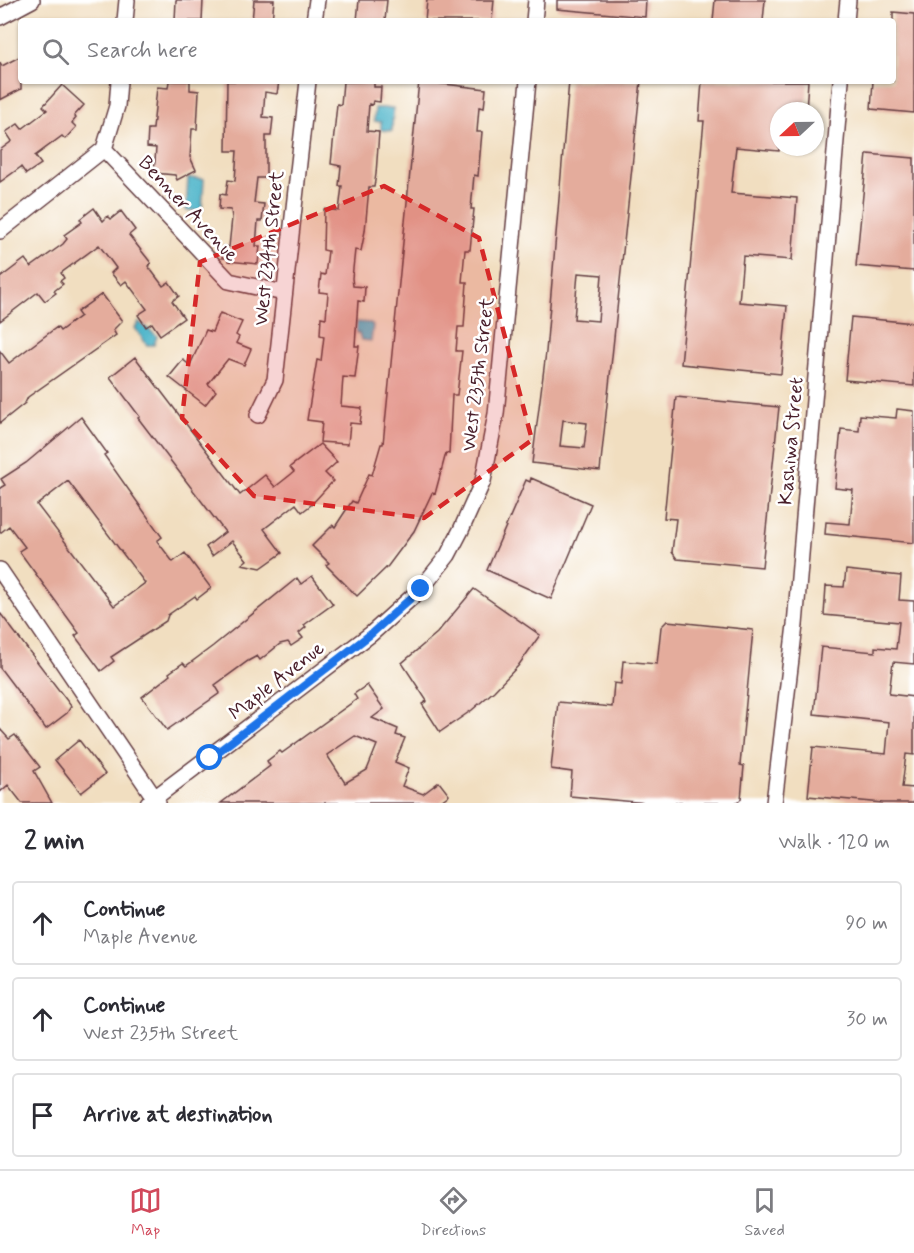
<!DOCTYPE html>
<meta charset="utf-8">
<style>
:root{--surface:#fff;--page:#f7f7f7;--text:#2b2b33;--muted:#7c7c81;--line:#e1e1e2;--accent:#d1495b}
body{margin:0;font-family:Mynerve,sans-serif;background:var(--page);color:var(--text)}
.compass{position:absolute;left:770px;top:102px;width:54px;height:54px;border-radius:50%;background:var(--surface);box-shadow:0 2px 4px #0004;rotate:248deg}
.stop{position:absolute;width:18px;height:18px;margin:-14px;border:4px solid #1a73e8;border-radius:50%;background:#fff}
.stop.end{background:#1a73e8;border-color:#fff;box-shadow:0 2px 6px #0008}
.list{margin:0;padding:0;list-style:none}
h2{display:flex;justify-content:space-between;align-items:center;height:78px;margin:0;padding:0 24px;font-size:26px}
h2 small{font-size:20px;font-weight:400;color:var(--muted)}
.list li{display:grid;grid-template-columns:39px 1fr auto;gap:18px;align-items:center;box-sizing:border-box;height:84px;margin:0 12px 12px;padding:0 12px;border:2px solid var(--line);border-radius:6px}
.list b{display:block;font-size:22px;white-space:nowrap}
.list p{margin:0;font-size:20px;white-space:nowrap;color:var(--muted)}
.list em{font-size:20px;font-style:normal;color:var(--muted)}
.icon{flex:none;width:33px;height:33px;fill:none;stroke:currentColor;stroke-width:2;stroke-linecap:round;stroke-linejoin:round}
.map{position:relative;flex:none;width:914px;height:803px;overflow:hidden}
.search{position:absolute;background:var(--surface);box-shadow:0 2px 4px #0004;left:18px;right:18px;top:18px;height:66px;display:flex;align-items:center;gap:15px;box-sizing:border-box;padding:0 21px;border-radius:6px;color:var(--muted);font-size:22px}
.sheet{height:366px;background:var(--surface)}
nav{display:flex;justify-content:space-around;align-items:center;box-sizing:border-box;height:84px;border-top:2px solid var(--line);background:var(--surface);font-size:16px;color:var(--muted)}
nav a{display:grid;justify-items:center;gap:3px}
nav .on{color:var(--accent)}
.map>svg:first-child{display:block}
.water{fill:#4bb4c9;stroke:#4a6a7a;stroke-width:1.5}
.building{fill:#e4ac9c;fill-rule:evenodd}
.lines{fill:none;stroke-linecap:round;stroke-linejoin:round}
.minor-casing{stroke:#633c41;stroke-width:18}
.minor{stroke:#fff;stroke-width:15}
.route{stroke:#1a73e8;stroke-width:8}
.marked{fill:#d62828;fill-opacity:0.2;stroke:#d62828;stroke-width:4.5;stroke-dasharray:12 8;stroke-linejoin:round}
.labels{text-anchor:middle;stroke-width:5;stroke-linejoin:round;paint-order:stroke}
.street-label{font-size:20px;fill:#4a1f2b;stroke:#fff}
</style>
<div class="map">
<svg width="914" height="803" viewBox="0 0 914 803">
<rect width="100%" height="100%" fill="#fff"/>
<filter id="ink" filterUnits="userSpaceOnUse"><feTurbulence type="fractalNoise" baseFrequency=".0167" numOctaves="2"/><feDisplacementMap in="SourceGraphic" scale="12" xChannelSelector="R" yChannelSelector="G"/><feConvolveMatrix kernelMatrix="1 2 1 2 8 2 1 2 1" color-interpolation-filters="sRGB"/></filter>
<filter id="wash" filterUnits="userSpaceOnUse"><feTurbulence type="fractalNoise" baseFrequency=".008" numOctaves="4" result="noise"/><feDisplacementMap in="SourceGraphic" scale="24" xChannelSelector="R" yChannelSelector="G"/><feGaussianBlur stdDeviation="1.35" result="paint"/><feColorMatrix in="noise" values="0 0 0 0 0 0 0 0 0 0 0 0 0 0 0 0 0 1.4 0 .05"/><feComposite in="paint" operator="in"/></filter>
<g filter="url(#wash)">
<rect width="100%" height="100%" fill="#f1dec0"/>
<path class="water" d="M375,108H393L392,131L381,130V122L374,121Z
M188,178L204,179L202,211L186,210Z
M139,322L157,336L154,345H147L135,328Z
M356,322L371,323L373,326L371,341L361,340L359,333H356Z"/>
<g id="blocks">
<path class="building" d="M176,0H203L202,21H175Z
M254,0H274L272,21H252Z
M359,0H387L385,21H357Z
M427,0H494L492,21H425Z
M557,0H646L645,17L557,9Z
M715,0H765L763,21H713Z
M893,12L914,14V113L871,109L873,81H893Z
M21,56V89L0,100V62L2,66Z
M169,81H190V90L199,91L197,129H192L190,157L196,170L177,180L175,175L154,173L156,148L147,147L148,129H153L157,87L168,88Z
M227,81H279L277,94L265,92L263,117L273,118L271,136H266V178H257L254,203L264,204L262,221H258L256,246H260L258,264L228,261V258H222L223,246L229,247L232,218L231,210L219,209L220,194L226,195L228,180L235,181L237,151H226Z
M374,81V87H381L380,102L373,101L372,105L369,104L367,131L379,132L376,174L374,187H369L365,231L361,251L355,250L352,278L353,286L365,287L364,302L358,301L355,346H359L355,378L343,377L341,406L362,408L360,424L350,423L348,444L320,442L322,422L307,420L317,360L321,361L324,336L320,335L321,317L326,318L328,293L319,292L321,274L325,275L328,251L323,250L324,209L339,211L342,186H339L341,166L331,164L337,104L341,105L343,82Z
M419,81L486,89L484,108L479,107L477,132H482L478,176L474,175L471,209H474L470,250H465L462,282H467L464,327H458L456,351H462L457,395H452L449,454L446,453L435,494L432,493L414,531L388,566L357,596L326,565L329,563L312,546L333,525L335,527L352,501L356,503L369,474L372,475L381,444H383Z
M569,81H641L600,471L532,463L546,352ZM578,273L602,275L598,321L574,319ZM563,420L587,423L584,448L560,446Z
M702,81H808L806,111H779V151L736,147L733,173L731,193L797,198L792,260L743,256L739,302L787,306L781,374L681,364L704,121H699Z
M62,85L84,105L74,116L76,118L72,123L76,127L65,139L62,136L35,156L41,164L26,174L21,167L0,182V150L12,141L6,132L18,124L22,129L47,110L43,106Z
M867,154L914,158V271L856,266Z
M94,208L103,221L108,216L111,219L121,211L135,230L129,235L151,263L148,266L163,286L169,282L179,296L172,301L184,318L160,335L152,323L146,327L138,315L147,309L126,281L121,285L111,273L116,268L99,245L61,273L64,278L60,281L63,284L54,291L56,293L45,301L38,292L0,321V278L25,259L31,267L63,244L67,239L64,235L82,222L80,219Z
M102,294L122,321L113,330L116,335L28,397L25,403L0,423V351L9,363L57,327L60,331L80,316L77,312Z
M220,313L242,322L236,335L239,337L236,343L251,349L244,365L228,359L208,384L216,391L205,405L169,377L183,360L190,365L206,330L212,332Z
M851,317L914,323V386L845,380Z
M135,357L240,495L265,475L275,487L294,472L290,467L320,444L337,462L325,473L333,481L311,505L302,512L296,504L264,529L282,553L261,568L242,564L247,560L232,541L212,556L206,547L225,532L138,418L140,417L110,377Z
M676,397L779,407L762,567L677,559L672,552L676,519L664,518Z
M897,409L914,411V543L825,534L826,522L850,524L853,490L835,488L841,429L859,431L860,415L896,418Z
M81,417L107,453L104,455L162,537L157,541L173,562L185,553L211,588L197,599L195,596L168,615L166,621L111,657L114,661L101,671L75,636L79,633L19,551L25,547L9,526L0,533V488L5,485L1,479L26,463ZM68,481L145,583L114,606L37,505Z
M531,478L591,504L551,599L487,570L526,480L530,482Z
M846,570L901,576L899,600L914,601V664L893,662L889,694L914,697V755L906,754L902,787L914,788V803H883L808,796L813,747L886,754L889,722L814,714L821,647L875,652V647L896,649L899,622L824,615L826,586L844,587Z
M312,576L333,604L304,625L306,627L299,633L303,638L291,646L288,642L280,644L260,660L257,656L248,661L215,685L220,693L167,730L142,697L170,675L169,673L183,663L186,666L213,646L297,578L301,584Z
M474,589L540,635L518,666L494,691L472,710L440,732L422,704L427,701L402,663L437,633Z
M0,613L71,706L67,713L46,729L0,668Z
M667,621L753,630L740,765L744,766L741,799L737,803H647L570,796L572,772L551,769L558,702L612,707L614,683L621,684L623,661L657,664L661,627Z
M367,685L384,709L372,718L398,729L396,735L405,738L395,762L409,768L402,786L423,794L439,782L449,795L441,801L443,803H221L270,766L267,761L280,751L282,753L357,699L354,694ZM355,736L377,745L367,770L345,783L327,755Z
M0,729L9,739L15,735L40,767L34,771L52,803H22L8,785L0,792Z
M79,740L105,774L81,793L55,760Z"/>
</g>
</g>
<g filter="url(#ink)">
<use href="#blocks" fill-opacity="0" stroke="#633c41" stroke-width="1.5"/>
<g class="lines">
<defs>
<path id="minor" d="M0,17L32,0
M125,21L127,0
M314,21L317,0
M534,21L536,0
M846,21L848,0
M104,149L229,281L284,293
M104,149L117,106L119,81
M0,231L104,149
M258,415L275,380L308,81
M0,570L158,803
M148,803L371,634L421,589L448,555L461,530L483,481L496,414L528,81
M774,803L795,625L841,81"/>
</defs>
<use href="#minor" class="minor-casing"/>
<use href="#minor" class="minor"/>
</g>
</g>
<g class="lines" filter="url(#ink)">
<path class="route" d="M210,758L371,634L421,589"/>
</g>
<path class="marked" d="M384,186L479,238L532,440L424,518L254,496L182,418L200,262Z"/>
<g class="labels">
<g class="street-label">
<text transform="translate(189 208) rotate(47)" y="7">Benner Avenue</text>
<text transform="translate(268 248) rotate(-84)" y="7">West 234th Street</text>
<text transform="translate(477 374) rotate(-83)" y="7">West 235th Street</text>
<text transform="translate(790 441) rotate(-85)" y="7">Kashiwa Street</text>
<text transform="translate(276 680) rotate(-38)" y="7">Maple Avenue</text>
</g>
</g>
</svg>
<svg class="compass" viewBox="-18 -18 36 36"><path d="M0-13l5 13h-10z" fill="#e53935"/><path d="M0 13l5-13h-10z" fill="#7c7c81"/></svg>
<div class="stop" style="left:210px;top:758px"></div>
<div class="stop end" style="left:421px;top:589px"></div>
<div class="search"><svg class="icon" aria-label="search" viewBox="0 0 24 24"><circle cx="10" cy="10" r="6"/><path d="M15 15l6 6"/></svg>Search here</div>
</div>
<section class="sheet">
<h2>2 min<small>Walk · 120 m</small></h2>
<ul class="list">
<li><svg class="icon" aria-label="ahead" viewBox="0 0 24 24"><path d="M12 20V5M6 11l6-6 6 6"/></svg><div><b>Continue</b><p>Maple Avenue</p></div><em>90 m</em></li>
<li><svg class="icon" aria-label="ahead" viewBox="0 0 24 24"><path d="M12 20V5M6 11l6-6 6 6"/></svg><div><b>Continue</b><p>West 235th Street</p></div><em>30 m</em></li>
<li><svg class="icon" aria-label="arrive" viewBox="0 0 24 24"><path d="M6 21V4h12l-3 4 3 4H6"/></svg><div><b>Arrive at destination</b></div></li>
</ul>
</section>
<nav>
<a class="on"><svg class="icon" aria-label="map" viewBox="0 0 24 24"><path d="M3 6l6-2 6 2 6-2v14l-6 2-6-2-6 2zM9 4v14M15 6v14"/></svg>Map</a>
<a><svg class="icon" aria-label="directions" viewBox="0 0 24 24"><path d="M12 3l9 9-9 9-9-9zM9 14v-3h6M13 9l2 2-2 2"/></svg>Directions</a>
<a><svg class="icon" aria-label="saved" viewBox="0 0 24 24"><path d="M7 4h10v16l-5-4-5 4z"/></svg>Saved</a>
</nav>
